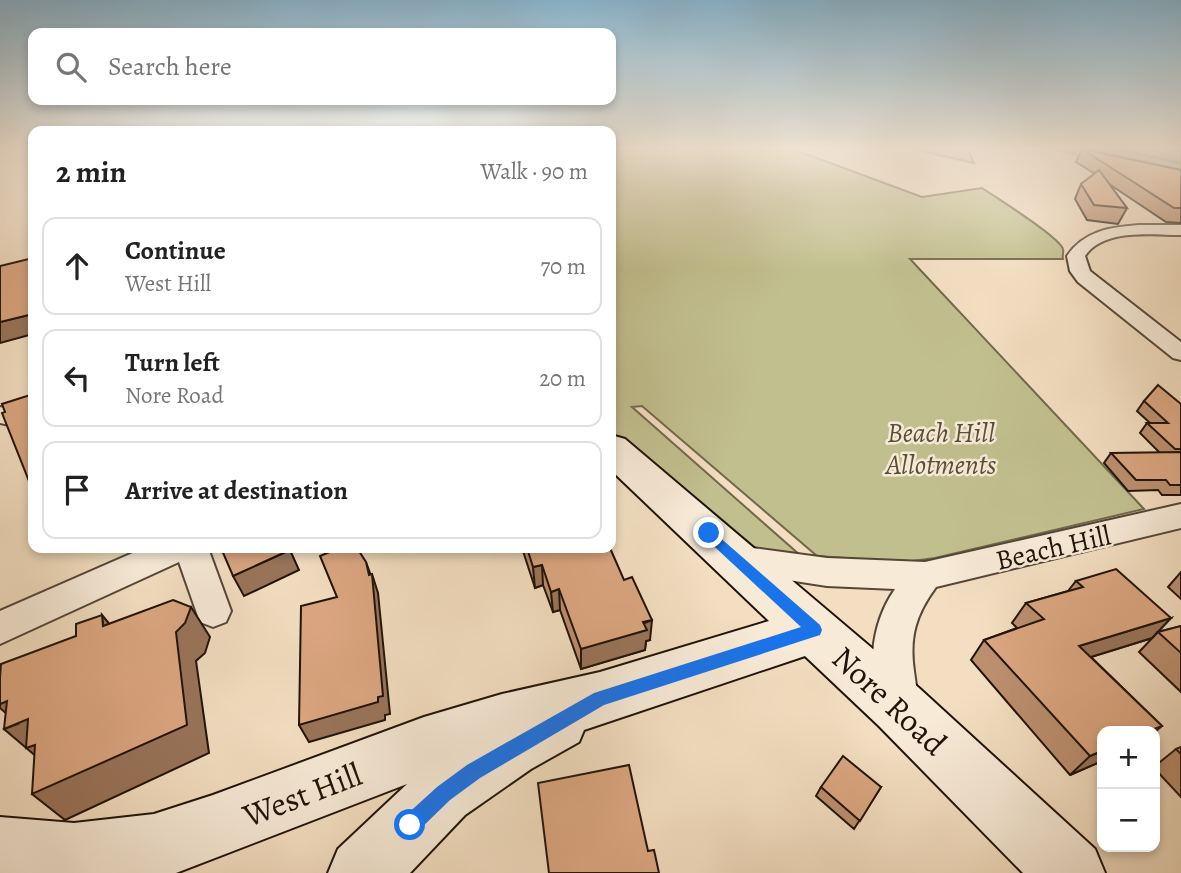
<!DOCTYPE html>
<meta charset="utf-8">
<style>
:root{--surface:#fff;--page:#f6f6f6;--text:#222;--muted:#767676;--line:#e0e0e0}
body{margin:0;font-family:Alegreya,serif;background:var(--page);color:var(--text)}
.controls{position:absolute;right:21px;bottom:21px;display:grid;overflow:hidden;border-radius:14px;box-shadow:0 4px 10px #0003}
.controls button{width:63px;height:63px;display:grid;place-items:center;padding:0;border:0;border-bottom:2px solid var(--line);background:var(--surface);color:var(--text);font:35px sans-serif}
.stop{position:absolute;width:21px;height:21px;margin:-16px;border:5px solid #1a73e8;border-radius:50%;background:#fff}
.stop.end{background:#1a73e8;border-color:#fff;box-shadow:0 2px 7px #0008}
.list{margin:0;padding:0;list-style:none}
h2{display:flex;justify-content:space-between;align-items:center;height:91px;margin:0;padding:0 28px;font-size:30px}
h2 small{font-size:23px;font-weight:400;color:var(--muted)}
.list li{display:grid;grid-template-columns:46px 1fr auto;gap:21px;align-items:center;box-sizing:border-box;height:98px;margin:0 14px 14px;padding:0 14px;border:2px solid var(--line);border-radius:14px}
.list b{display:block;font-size:26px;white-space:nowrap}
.list p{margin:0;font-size:23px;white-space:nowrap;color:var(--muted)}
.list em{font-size:23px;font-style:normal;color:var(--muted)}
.icon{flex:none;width:38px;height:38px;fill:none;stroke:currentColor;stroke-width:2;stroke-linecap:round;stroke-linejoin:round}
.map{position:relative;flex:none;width:1181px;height:873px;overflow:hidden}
.search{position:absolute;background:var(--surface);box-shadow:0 4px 10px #0003;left:28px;top:28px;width:588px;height:77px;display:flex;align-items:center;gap:18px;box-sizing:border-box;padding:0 24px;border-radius:14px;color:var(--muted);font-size:26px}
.panel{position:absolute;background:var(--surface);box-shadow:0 4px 10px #0003;left:28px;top:126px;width:588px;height:427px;border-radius:14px}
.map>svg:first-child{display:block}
.green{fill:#c2bf8e;stroke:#71694c;stroke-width:2}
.water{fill:#9bbcb1;stroke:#6a786e;stroke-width:2}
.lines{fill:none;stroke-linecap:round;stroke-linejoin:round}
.shore{stroke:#5e685e;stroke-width:2}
.street-casing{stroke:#554638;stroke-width:4}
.secondary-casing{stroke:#20130a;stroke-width:4}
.street{fill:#f7ead7;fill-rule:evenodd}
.secondary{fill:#f7ead7;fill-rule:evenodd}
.wall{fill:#bc8f6f;stroke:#20130a;stroke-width:2}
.shaded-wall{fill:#99745a;stroke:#20130a;stroke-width:2}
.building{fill:#dba681;stroke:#20130a;stroke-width:2}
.route{fill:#1a73e8}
.labels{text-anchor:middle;stroke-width:5;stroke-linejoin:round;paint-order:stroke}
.park-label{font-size:28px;font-style:italic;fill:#594f38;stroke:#f7ead7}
.street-label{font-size:28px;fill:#20130a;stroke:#f7ead7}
.near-street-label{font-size:33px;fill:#20130a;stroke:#f7ead7}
</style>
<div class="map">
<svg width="1181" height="873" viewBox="0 0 1181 873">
<rect width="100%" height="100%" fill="#f3dec1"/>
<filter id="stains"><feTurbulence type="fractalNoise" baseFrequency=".00286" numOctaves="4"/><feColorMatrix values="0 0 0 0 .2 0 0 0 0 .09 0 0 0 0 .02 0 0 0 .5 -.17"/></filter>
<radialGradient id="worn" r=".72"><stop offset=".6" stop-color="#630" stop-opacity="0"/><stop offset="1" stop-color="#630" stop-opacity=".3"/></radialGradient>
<path class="green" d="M611,147H787L922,197L982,188C995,197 1060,237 1063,249C1064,252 1062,256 1063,259H910L1144,509L935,558L905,562L817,556L642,406L632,407L801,556L750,547L726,532L611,432V261L614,260L611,257Z
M904,147H967L974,163Z"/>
<path class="water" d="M1045,147H1181V179Z"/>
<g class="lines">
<path class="shore" d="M1109,147L1181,163"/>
<defs>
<path id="street" d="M1139,225H1181V235C1152,235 1104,228 1085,256L1090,271L1181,342V360L1173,358L1078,282L1070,271L1067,256C1084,231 1110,227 1139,225Z
M0,407L14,410L33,407V423L14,426L0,423Z
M1181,504V528L936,587C916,614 909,637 914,671C916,688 920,699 913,715L898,721L883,715C866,674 870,625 895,589L827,586L737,572L725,568L720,559L725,550L737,546L827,558L925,562Z
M144,548H208L231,611L226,622L213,627L200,622L179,562L0,644V611Z"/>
<path id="secondary" d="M611,435L625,439L919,688L1095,849L1105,873H1023L879,726L805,656L584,730L579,742L531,769L465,815L410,873H328L338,849L407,784L176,873H0V817L74,823L154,814L213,795L424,717L502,694L600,672L769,621L611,470Z"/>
</defs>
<use href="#street" class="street-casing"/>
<use href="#secondary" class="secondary-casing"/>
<use href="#street" class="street"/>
<use href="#secondary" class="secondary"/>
</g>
<path class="wall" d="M1082,149L1181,170V223L1166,222L1109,184L1127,208L1118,224L1087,220L1075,199L1081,184L1095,174L1076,162Z
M1144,401L1181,404V495H1162L1158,490L1128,491L1104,463L1111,453H1160L1140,433L1147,423H1150L1137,411Z
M522,548H600L650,640L646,641L645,650L581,669L560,610L553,612L543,585L535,588Z
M1181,572V599L1168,587Z
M1076,581L1171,618L1152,638L1091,657L1162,726L1155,732L1102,731V761L1070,775L971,660L984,640L1017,628L1012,623L1026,603L1068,591Z
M1181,626V692L1139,652L1158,632Z
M1181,747V797L1155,769V766L1176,749Z
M821,787H881L854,829L816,796Z"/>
<path class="shaded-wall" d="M33,314V334L0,343V322Z
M290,550L299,570L244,596L233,576Z
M366,562L373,581L372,574L378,593L390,714L385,715V720L309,742L299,725L369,575Z
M542,565L543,585L535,588L533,567Z
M559,589L560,610L553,612L551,592Z
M191,607L210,637L205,653L196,661L209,753L65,820L32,794Z
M102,615L126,644L103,626Z
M1171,618L1152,638L1062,666L1079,646Z
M652,620L650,640L646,641L645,650L581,669V649Z
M7,701L59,747L58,775L4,729L18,724L0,708V704Z
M1102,751V761L1070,775L1090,756Z"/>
<path class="building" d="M1082,149L1181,170V208H1174Z
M1099,170L1127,208L1094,205L1081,184Z
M33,258V314L0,322V266Z
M1158,385L1181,404V449H1175L1147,423H1168L1144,401Z
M33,394V479L29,481L2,413L5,412L2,404Z
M1181,452V485H1170L1166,480H1136L1111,453Z
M221,548H289L290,550L233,576Z
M339,548H357L366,562L369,575L372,574L383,696L378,697V702L299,725L301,606L337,597L320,556Z
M527,548H600L601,550L610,548L624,580L632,577L652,620L643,622L647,630L581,649L559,589L551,592L542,565L533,567Z
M1116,569L1171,618L1079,646L1162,726L1149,731H1102V751L1090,756L984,640L1044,619L1026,603L1083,587L1076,581Z
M173,600L191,607L185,623L176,632L187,725L32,794L35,745L26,748L28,719L4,729L7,701L0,704V678L1,664L76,636V624L102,615L103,626Z
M1181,626V653L1158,632Z
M1181,747V754L1176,749Z
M843,756L881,787L860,821L821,787Z
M629,765L648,851L654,850L659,873H549L538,783Z"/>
<linearGradient id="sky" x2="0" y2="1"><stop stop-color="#89b7d2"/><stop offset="0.55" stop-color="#faf0e3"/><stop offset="1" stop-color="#faf0e3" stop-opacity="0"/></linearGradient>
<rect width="1181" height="269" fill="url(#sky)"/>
<path class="route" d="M709,528L820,625L822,630L820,635L604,705L480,778L450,800L417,832L410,835L403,832L400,825L403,818L437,787L467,765L594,693L801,627L704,537L702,533Z"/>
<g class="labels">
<g class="park-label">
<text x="941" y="442">Beach Hill<tspan x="941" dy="32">Allotments</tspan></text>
</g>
<g class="street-label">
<text transform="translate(1053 547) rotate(-13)" y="10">Beach Hill</text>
</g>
<g class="near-street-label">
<text transform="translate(890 700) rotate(43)" y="12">Nore Road</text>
<text transform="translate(302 794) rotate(-21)" y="12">West Hill</text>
</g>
</g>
<rect width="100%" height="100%" filter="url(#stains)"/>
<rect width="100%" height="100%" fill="url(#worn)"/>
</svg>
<div class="controls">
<button>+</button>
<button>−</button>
</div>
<div class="stop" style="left:410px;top:825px"></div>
<div class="stop end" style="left:709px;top:533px"></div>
<div class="search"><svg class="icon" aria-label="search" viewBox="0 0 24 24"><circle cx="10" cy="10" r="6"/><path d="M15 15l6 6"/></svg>Search here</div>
<section class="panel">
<h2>2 min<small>Walk · 90 m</small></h2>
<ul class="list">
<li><svg class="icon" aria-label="ahead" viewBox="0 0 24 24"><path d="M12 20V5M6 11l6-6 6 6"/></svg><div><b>Continue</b><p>West Hill</p></div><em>70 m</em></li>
<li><svg class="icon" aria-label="left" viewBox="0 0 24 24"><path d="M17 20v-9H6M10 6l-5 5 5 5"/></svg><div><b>Turn left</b><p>Nore Road</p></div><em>20 m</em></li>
<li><svg class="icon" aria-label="arrive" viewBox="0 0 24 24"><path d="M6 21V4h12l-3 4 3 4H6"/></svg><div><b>Arrive at destination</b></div></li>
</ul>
</section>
</div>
